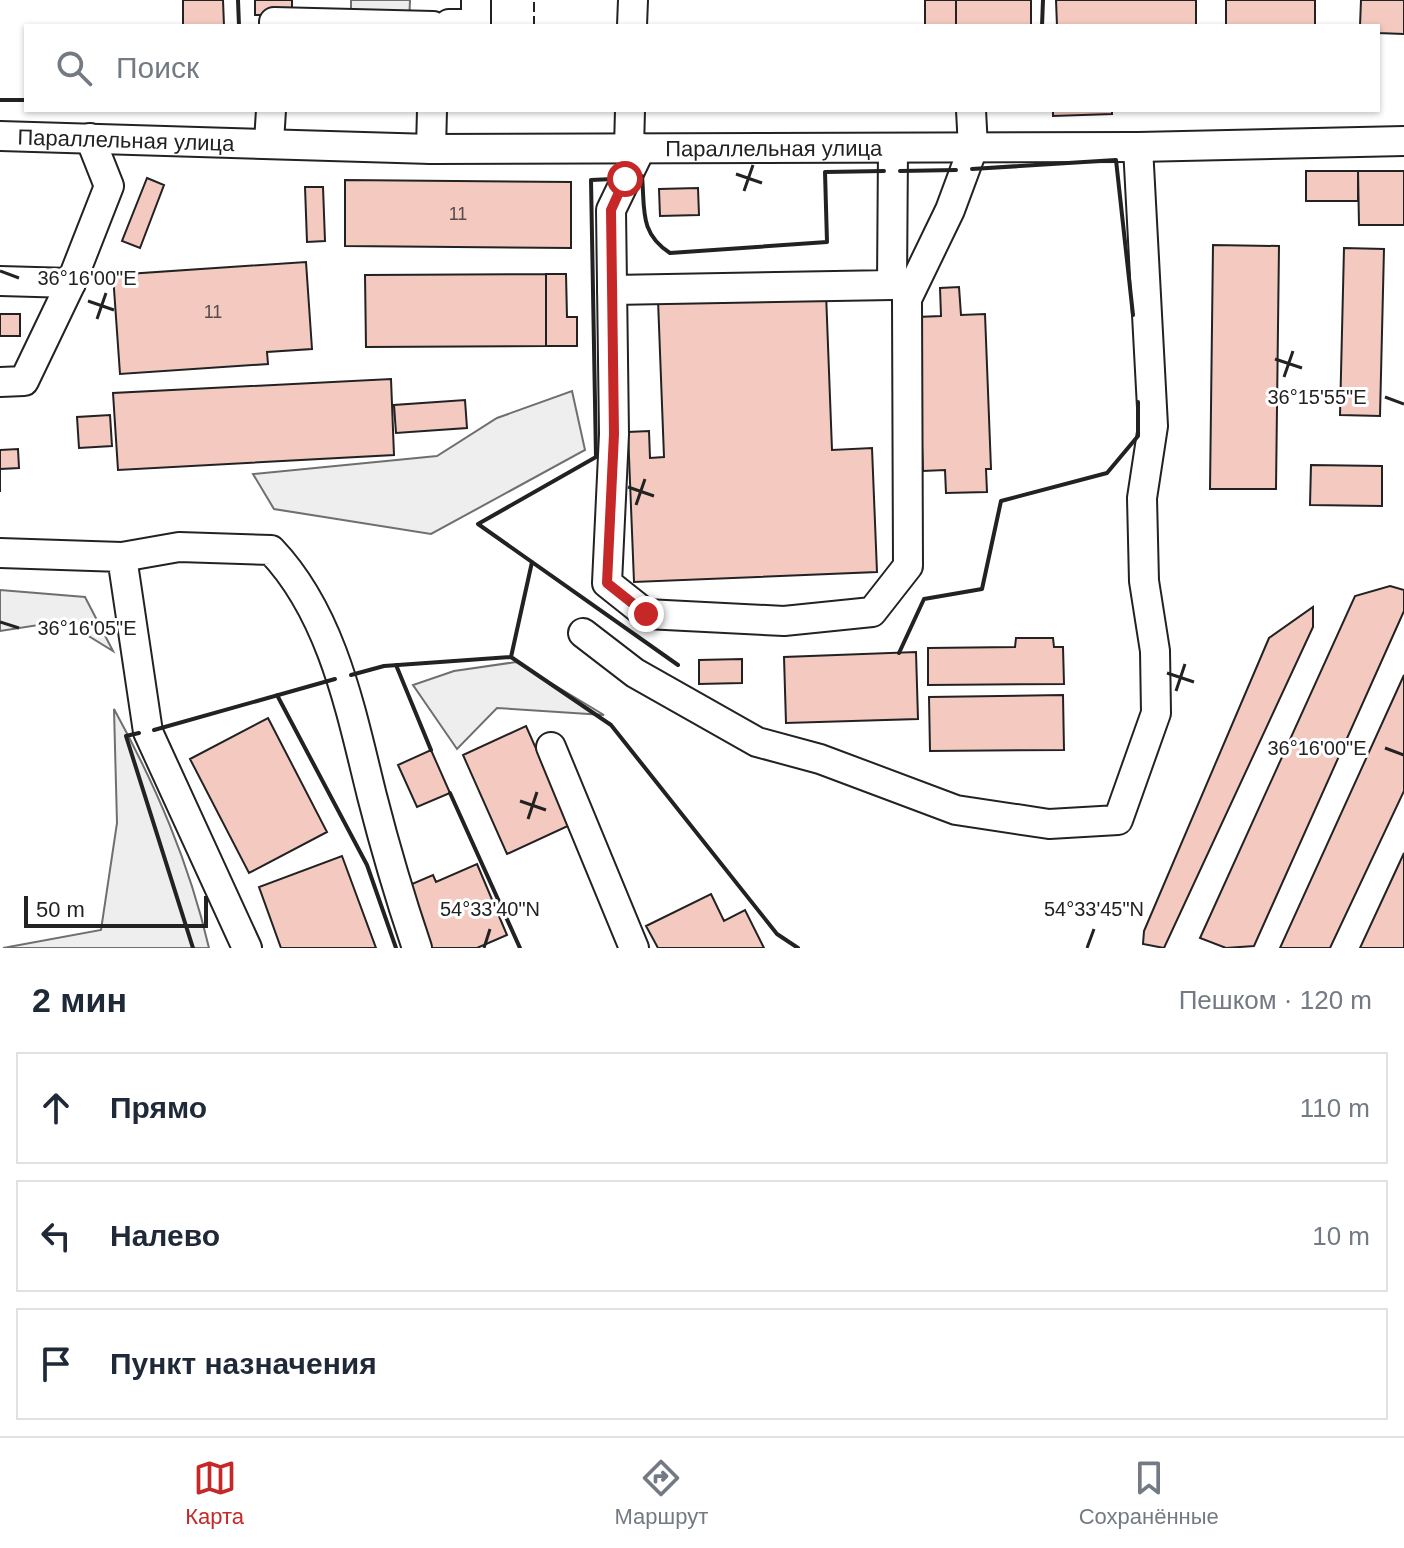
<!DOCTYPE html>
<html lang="ru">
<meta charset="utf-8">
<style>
:root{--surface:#fff;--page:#f6f6f7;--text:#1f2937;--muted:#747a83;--line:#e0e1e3;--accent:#c62828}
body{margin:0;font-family:Helvetica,sans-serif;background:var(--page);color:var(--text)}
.scale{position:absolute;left:24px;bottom:20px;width:184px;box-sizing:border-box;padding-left:8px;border:4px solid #222;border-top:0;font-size:22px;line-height:28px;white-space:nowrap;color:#222;-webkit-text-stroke:6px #fff;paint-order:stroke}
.stop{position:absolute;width:24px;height:24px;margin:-18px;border:6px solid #c62828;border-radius:50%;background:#fff}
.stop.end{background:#c62828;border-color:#fff;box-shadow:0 2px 8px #0008}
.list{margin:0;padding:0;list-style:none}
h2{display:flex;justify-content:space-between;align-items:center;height:104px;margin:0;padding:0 32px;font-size:34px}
h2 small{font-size:26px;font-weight:400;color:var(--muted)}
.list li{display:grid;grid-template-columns:52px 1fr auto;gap:24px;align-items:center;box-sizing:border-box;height:112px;margin:0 16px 16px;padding:0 16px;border:2px solid var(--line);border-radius:0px}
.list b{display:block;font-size:30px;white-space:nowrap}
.list em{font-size:26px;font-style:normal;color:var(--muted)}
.icon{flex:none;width:44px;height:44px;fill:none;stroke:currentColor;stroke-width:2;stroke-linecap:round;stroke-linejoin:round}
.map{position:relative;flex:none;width:1404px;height:948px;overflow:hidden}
.search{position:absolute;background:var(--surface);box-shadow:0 2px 6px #0004;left:24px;right:24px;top:24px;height:88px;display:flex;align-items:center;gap:20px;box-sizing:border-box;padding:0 28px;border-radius:0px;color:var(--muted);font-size:30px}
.sheet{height:488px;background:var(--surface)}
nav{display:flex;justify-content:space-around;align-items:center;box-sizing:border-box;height:112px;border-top:2px solid var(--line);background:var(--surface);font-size:22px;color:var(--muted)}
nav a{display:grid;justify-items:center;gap:4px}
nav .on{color:var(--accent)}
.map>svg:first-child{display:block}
.green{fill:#eee;stroke:#6f6f6f;stroke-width:2}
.parking{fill:#ededed;stroke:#6f6f6f;stroke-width:2}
.building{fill:#f3c9c0;stroke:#222;stroke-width:2}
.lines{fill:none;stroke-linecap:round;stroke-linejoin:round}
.minor-casing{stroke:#222;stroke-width:32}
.minor{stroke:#fff;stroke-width:28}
.fence{stroke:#222;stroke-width:2;stroke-dasharray:10 4;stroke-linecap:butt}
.wall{stroke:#222;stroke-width:4}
.route{stroke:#c62828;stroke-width:10}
.ticks{fill:none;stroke:#222;stroke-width:3}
.labels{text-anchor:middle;stroke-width:6;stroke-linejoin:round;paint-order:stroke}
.number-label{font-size:18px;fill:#564c4a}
.street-label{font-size:22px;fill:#222;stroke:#fff}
.ticks-label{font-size:20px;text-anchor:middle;fill:#222;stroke:#fff;stroke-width:6;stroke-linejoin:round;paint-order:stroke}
</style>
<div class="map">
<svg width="1404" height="948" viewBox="0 0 1404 948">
<rect width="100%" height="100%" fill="#fff"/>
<path class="green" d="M572,391L585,450L431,534L274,509L253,474L437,456L497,418Z
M0,590L85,597L113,651L64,621L0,631Z
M516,662L604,715L497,708L457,749L413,685L454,671Z
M114,709C156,786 189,862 209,948H3L101,930L117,823Z"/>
<path class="parking" d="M351,0H410L409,26H351Z"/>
<path class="building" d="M183,0H223L224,26H183Z
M255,0H292V15H255Z
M925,0H956V26H925Z
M956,0H1031V26H956Z
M1056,0H1196V26H1057Z
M1226,0H1315V26H1226Z
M1361,0H1404V34L1378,33V26H1360Z
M1053,110H1112V114L1053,116Z
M1306,171H1358V201H1306Z
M1358,171H1404V225H1359Z
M147,178L164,185L140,248L122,241Z
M345,180L571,182V248L345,246Z
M305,187H323L325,241L307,242Z
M698,188L699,215L660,216L659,189Z
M1213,245L1279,246L1276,489H1210Z
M1344,248L1384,249L1380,416L1340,415Z
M306,262L312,349L267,352L268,364L120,374L113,275Z
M546,274V346L366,347L365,275Z
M546,274H566L567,317H577V346H546Z
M959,287L961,315L985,314L991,469H986L987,492L946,493L945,470L923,471L917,317L941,316L940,288Z
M826,293L832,450L872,448L877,572L634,582L628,432L649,431L650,458L664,457L658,300Z
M0,314H20V336H0Z
M391,379L394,455L118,470L113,393Z
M465,400L467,428L396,433L394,405Z
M110,415L112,446L79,448L77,417Z
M18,449L19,468L0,469V492V450Z
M1311,465L1382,466V506L1310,505Z
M1390,586L1404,590V611L1254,946L1226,948L1200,938L1355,596Z
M1313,607V627L1164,948L1143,944L1144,931L1269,638Z
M1016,638H1053L1054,647H1063L1064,684L928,685V648L1015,647Z
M916,652L918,719L786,723L784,657Z
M742,659V683L699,684V660Z
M1404,675V791L1330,948H1280Z
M1063,695L1064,750L930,751L929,697Z
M268,718L327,832L249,873L190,759Z
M526,726L570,825L507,854L463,755Z
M431,750L450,793L417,807L398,765Z
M1404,853V948H1360Z
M342,856L376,948H281L259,887Z
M477,864L507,935L477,948H431L405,887L433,875L436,882Z
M711,894L724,921L745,910L764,948H658L646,926Z"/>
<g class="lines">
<defs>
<g id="minor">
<path d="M449,24H476V0"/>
<path d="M274,26V22L433,26"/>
<path d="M632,26L633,0"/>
<path id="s1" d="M0,136L431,149L1138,147L1404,141"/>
<path d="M269,142L271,110"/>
<path d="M629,148L630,110"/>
<path d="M641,148L611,210L614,434L607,583L646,614L784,621L872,612L908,566L907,299L950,210L973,148L971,110"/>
<path d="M431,149L432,110"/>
<path d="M0,281L71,283"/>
<path d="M612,290L892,285L893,148"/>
<path d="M0,382L24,381L71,283L109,186L90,138"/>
<path d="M0,553L122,557L148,732L247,948"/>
<path d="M122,557L179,547L271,550C333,615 351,712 372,796C385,847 400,898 417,948"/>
<path d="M583,633L635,673L757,742L820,759L956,810L1049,824L1118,820L1156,713L1155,651L1144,581L1142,498L1153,426L1138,147"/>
<path d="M551,747L634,948"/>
</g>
</defs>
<use href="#minor" class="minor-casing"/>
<use href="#minor" class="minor"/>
<path class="fence" d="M534,26V0"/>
<path class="wall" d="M238,0L239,26
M1042,26L1043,0
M0,100H26
M972,169L1116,160L1133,315
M900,171L956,170
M637,177L642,176C645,209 639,233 670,253L827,242L825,172L884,171
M613,179L591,180L596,457L478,524L678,665
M899,653L924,599L982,589L1001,501L1107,473L1138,436V402
M511,657L611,725L777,934L798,948
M396,665L431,750
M351,675L384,666L511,657L532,562
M277,695L367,865L396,948
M154,730L335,679
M139,733L126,736L193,948
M450,793L520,948"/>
</g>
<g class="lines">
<path class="route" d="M625,179L611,210L614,434L607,583L646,614"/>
</g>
<path class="ticks" d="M736,174L762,183M744,191L753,165M0,271L19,278M88,301L114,310M97,319L106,293M1275,359L1302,368M1284,377L1293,351M1385,397L1404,404M628,487L654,496M636,505L645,479M0,622L19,628M1167,673L1194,682M1176,691L1185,664M1385,748L1404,755M520,801L546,810M528,819L537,792M484,948L490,929M1087,948L1094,929"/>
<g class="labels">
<g class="number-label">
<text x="458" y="220">11</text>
<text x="213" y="318">11</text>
</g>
<g class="street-label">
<text dy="8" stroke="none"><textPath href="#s1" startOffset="126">Параллельная улица</textPath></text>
<text dy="8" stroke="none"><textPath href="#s1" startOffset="774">Параллельная улица</textPath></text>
</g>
</g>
<g class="ticks-label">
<text x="87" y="285">36°16'00"E</text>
<text x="1317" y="404">36°15'55"E</text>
<text x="87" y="635">36°16'05"E</text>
<text x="1317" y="755">36°16'00"E</text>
<text x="490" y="916">54°33'40"N</text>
<text x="1094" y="916">54°33'45"N</text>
</g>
</svg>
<div class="scale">50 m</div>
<div class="stop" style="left:625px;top:179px"></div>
<div class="stop end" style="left:646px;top:614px"></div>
<div class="search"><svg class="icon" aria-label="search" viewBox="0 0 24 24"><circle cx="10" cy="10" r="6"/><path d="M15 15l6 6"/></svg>Поиск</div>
</div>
<section class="sheet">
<h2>2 мин<small>Пешком · 120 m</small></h2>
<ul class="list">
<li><svg class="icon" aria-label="ahead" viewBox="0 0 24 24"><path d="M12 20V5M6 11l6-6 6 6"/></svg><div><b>Прямо</b></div><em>110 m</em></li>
<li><svg class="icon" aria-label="left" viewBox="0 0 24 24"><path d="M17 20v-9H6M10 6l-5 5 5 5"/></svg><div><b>Налево</b></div><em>10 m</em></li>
<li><svg class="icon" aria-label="arrive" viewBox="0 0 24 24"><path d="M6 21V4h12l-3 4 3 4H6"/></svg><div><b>Пункт назначения</b></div></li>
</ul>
</section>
<nav>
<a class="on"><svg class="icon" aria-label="map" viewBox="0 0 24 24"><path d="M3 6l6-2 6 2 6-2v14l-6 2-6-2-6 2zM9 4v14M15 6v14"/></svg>Карта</a>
<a><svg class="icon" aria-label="directions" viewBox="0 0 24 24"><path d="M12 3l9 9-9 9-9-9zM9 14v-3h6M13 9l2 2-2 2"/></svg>Маршрут</a>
<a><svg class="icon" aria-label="saved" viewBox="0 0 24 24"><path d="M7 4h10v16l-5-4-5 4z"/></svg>Сохранённые</a>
</nav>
